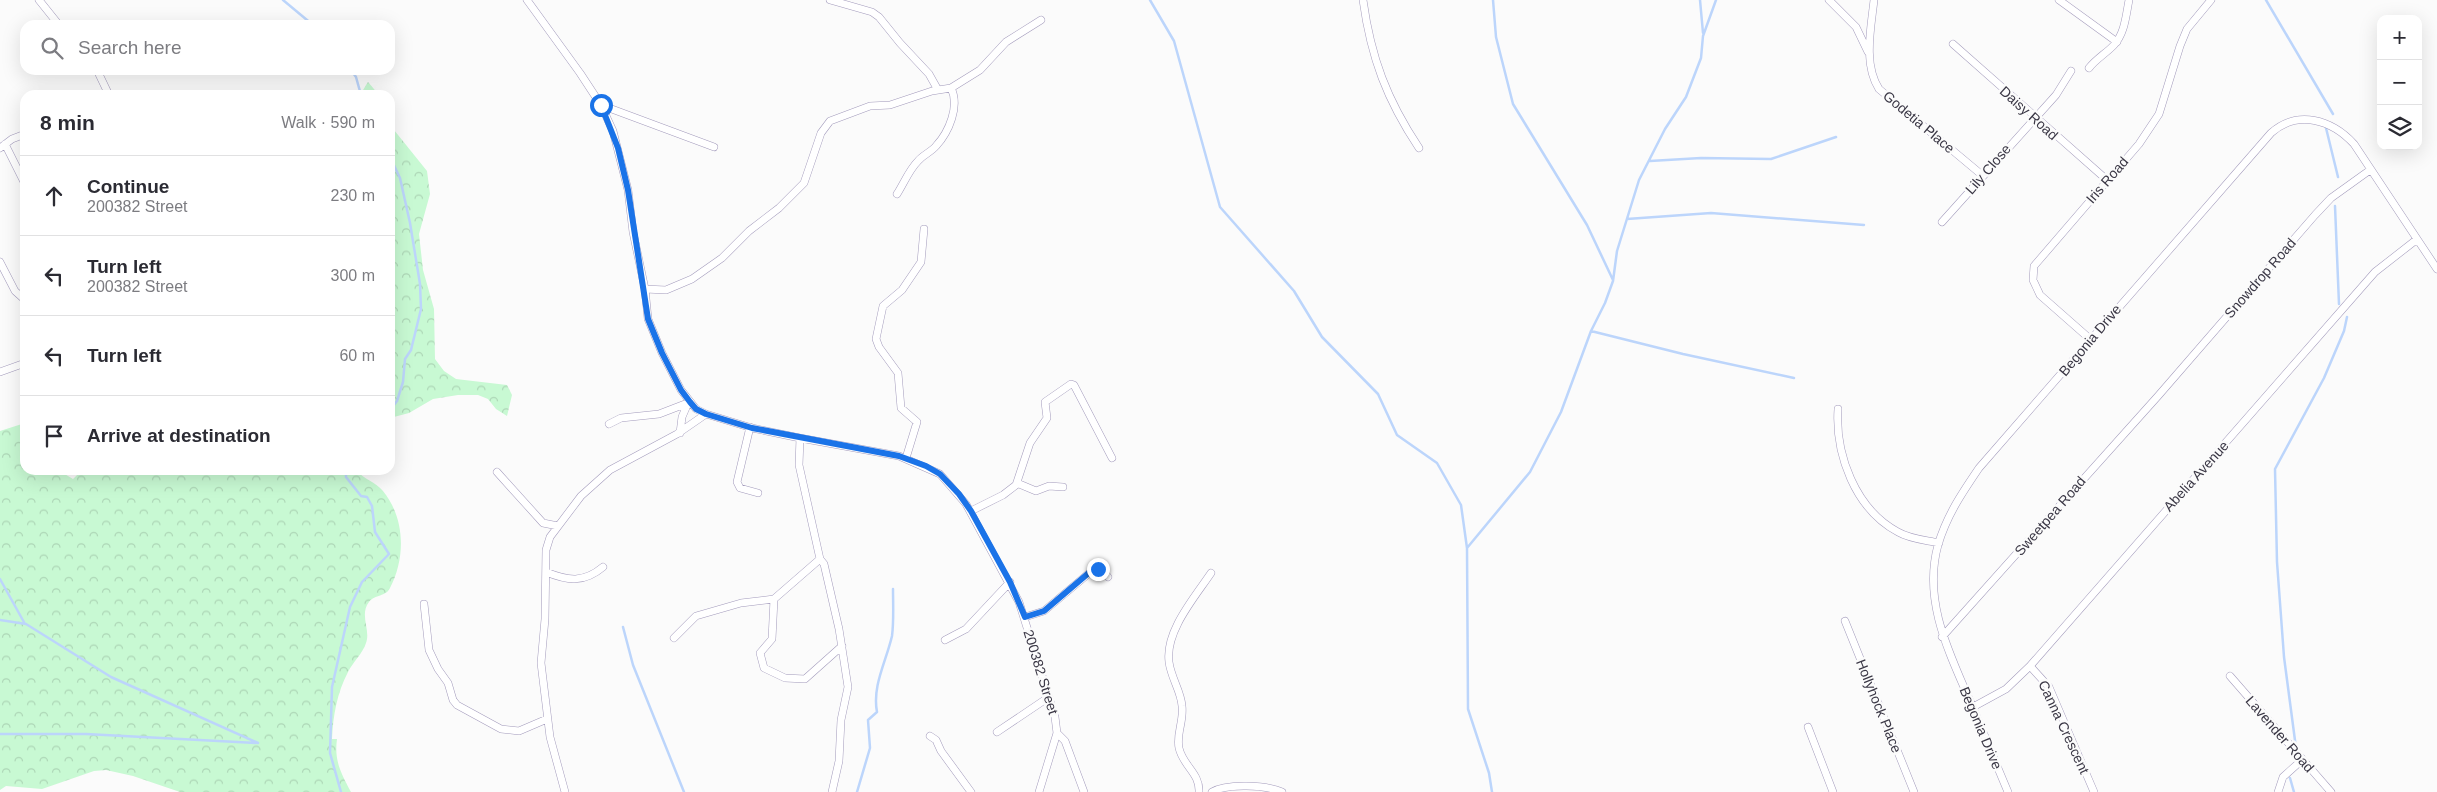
<!DOCTYPE html>
<meta charset="utf-8">
<style>
:root{--surface:#fff;--page:#f7f7f7;--text:#2b2b33;--muted:#7c7c81;--line:#e1e1e2}
body{margin:0;font-family:Helvetica,sans-serif;background:var(--page);color:var(--text)}
.controls{position:absolute;right:15px;top:15px;display:grid;overflow:hidden;border-radius:10px;box-shadow:0 5px 20px #0002}
.controls button{width:45px;height:45px;display:grid;place-items:center;padding:0;border:0;border-bottom:1px solid var(--line);background:var(--surface);color:var(--text);font:25px sans-serif}
.stop{position:absolute;width:15px;height:15px;margin:-11px;border:4px solid #1a73e8;border-radius:50%;background:#fff}
.stop.end{background:#1a73e8;border-color:#fff;box-shadow:0 1px 5px #0008}
.list{margin:0;padding:0;list-style:none}
h2{display:flex;justify-content:space-between;align-items:center;height:65px;margin:0;padding:0 20px;font-size:21px}
h2 small{font-size:16px;font-weight:400;color:var(--muted)}
.list li{display:grid;grid-template-columns:32px 1fr auto;gap:15px;align-items:center;box-sizing:border-box;height:80px;padding:0 20px;border-top:1px solid var(--line)}
.list b{display:block;font-size:19px;white-space:nowrap}
.list p{margin:0;font-size:16px;white-space:nowrap;color:var(--muted)}
.list em{font-size:16px;font-style:normal;color:var(--muted)}
.icon{flex:none;width:28px;height:28px;fill:none;stroke:currentColor;stroke-width:2;stroke-linecap:round;stroke-linejoin:round}
.map{position:relative;flex:none;width:2437px;height:792px;overflow:hidden}
.search{position:absolute;background:var(--surface);box-shadow:0 5px 20px #0002;left:20px;top:20px;width:375px;height:55px;display:flex;align-items:center;gap:12px;box-sizing:border-box;padding:0 18px;border-radius:15px;color:var(--muted);font-size:19px}
.panel{position:absolute;background:var(--surface);box-shadow:0 5px 20px #0002;left:20px;top:90px;width:375px;height:385px;border-radius:15px}
.map>svg:first-child{display:block}
.forest{fill:url(#forest-crowns)}
.lines{fill:none;stroke-linecap:round;stroke-linejoin:round}
.stream{stroke:#bcd5fb;stroke-width:2.5}
.minor-casing{stroke:#a39bbc;stroke-width:8}
.minor{stroke:#fff;stroke-width:7}
.route{stroke:#1a73e8;stroke-width:6}
.labels{text-anchor:middle;stroke-width:5;stroke-linejoin:round;paint-order:stroke}
.street-label{font-size:14px;fill:#3a3745;stroke:#fbfbfb}
</style>
<div class="map">
<svg width="2437" height="792" viewBox="0 0 2437 792">
<defs>
<pattern id="forest-crowns" width="20" height="18" patternUnits="userSpaceOnUse" patternTransform="scale(1.25)"><rect width="20" height="18" fill="#c8f9d3"/><path d="M2 6a3 3 0 1 1 6 0M12 15a3 3 0 1 1 6 0" fill="none" stroke="#add6b6"/></pattern>
</defs>
<rect width="100%" height="100%" fill="#fbfbfb"/>
<path class="forest" d="M368,82L379,95H360Z
M390,125L427,171L430,194L419,234L423,270L434,309L435,359L444,371L456,379L507,385L512,395L507,416L496,409L488,399L478,395H458L433,399L409,413L390,418Z
M25,423V470H58L73,479L82,470H356C363,479 376,482 383,491C405,518 406,557 390,588C386,597 375,594 369,602C359,615 371,630 366,643C363,653 353,662 348,672C337,693 333,716 332,739H337C334,761 341,773 351,792H180L133,776L106,770L94,771L42,789L6,786L0,790V431Z"/>
<g class="lines">
<path class="stream" d="M283,0L313,25
M1150,0L1174,41L1220,207L1294,291L1322,337L1378,394L1397,435L1437,463L1461,505L1467,548L1468,709L1489,773L1492,792
M1493,0L1496,37L1513,104L1587,225L1613,280
M1700,0L1703,33
M2266,0L2333,114
M351,70L356,77L361,95
M2326,128L2338,177
M390,157L400,178L410,223L420,284L421,309L411,350L405,359L403,382L397,401L390,410
M1650,161L1701,158L1771,159L1836,137
M2335,206L2339,304
M1627,219L1711,213L1864,225
M1591,331L1683,354L1794,378
M1467,548L1530,472L1561,412L1591,331L1605,303L1613,281L1617,251L1639,180L1665,129L1686,97L1701,58L1703,36L1716,0
M0,579L25,624
M0,620L26,624L111,677L258,743
M623,627L633,665L684,792
M0,734H86L256,743
M2296,748L2284,657L2277,562L2275,469L2324,378L2344,331L2347,317
M2290,778L2294,792
M341,792L330,753L332,687L350,607L362,582L389,554L375,532L372,506L367,497L361,496L346,477V470
M857,792L870,748L868,720L877,712C872,686 886,662 892,636C894,621 893,604 893,589"/>
<defs>
<path id="minor" d="M39,0L59,25
M527,0L580,73L601,105L613,131L628,190L633,232L645,289L648,319L662,353L681,390L696,409L706,414L752,428L800,438L899,456L940,474L966,504L1019,602L1055,717L1057,733L1039,792
M830,0L872,12L879,17L900,43L929,74L938,90
M1363,0C1371,58 1387,100 1419,148
M1829,0L1856,27L1868,52
M1874,0C1871,28 1863,64 1879,89L1982,175
M2059,0L2117,42
M1953,44L2107,180
M2089,68C2096,59 2105,54 2113,46C2125,34 2126,15 2129,0
M97,70L109,95
M601,105L714,147
M5,144L25,184
M0,148L12,139L25,134
M897,194C904,183 909,170 918,161C923,155 931,152 936,146C949,132 960,106 951,88
M1942,222L2056,95L2071,71
M0,262L15,291L25,300
M645,289L666,290L692,279L722,258L749,231L779,208L804,183L821,133L830,121L870,106L890,105L932,91L951,88L980,70L1006,42L1041,20
M2090,339L2040,295L2033,280L2034,266L2139,144L2159,114L2180,46L2187,29L2211,0
M0,372L25,363
M1838,409C1835,454 1855,509 1898,532C1910,539 1925,540 1939,543
M609,424L621,418L659,414L685,404
M750,427L737,482L740,488L758,493
M680,433L682,417L688,403
M800,438L799,465L820,559L824,564L839,629L848,687L841,720L839,761L832,792
M906,458L917,422L901,408L898,373L879,347L876,339L883,306L902,290L921,262L924,229
M497,472L543,523L558,526
M1017,483L1036,491L1049,486L1063,487
M971,511L1003,495L1016,485L1030,443L1047,418L1045,402L1071,384L1074,385L1112,458
M546,572C568,581 584,583 603,567
M774,599L772,639L760,653L764,668L785,678L805,679L842,646
M424,604L429,650L438,669L448,683L453,700L457,705L501,729L519,731L547,719
M1025,617L1044,611L1094,569L1102,570L1108,577
M1845,621L1914,792
M1942,637L2158,396L2315,215L2331,198L2370,170
M674,638L696,616L741,603L774,599L820,559
M945,640L966,629L1010,582
M2030,666L2049,687L2094,792
M2230,676L2331,792
M1973,707L2006,689L2030,666L2375,272L2416,240
M1808,727L1833,792
M997,732L1049,697
M1057,733L1065,741L1084,792
M930,736L936,740L941,751L971,792
M565,792L550,737L541,663L545,619L546,550L550,537L581,496L610,470L677,434L706,414
M1199,792C1200,773 1183,766 1179,748C1176,734 1184,721 1182,706C1181,691 1171,678 1169,662C1165,631 1195,597 1211,573
M1212,792C1227,783 1266,785 1282,792
M2008,792C1996,764 1985,736 1973,708C1951,656 1922,603 1938,545C1947,515 1962,493 1979,468L2271,133C2298,109 2332,120 2354,144L2437,269
M2278,792L2283,777L2302,760"/>
</defs>
<use href="#minor" class="minor-casing"/>
<use href="#minor" class="minor"/>
</g>
<g class="lines">
<path class="route" d="M601,105L618,148L628,190L648,319L662,353L681,390L690,402L696,409L706,414L752,428L899,456L926,466L940,474L959,494L971,511L1010,582L1025,617L1044,611L1091,571L1098,569"/>
</g>
<g class="labels">
<g class="street-label">
<text transform="translate(2029 113) rotate(42)" y="5">Daisy Road</text>
<text transform="translate(1919 122) rotate(40)" y="5">Godetia Place</text>
<text transform="translate(1988 169) rotate(-49)" y="5">Lily Close</text>
<text transform="translate(2107 180) rotate(-49)" y="5">Iris Road</text>
<text transform="translate(2260 278) rotate(-49)" y="5">Snowdrop Road</text>
<text transform="translate(2090 340) rotate(-50)" y="5">Begonia Drive</text>
<text transform="translate(2196 476) rotate(-48)" y="5">Abelia Avenue</text>
<text transform="translate(2050 516) rotate(-49)" y="5">Sweetpea Road</text>
<text transform="translate(1041 672) rotate(73)" y="5">200382 Street</text>
<text transform="translate(1879 706) rotate(68)" y="5">Hollyhock Place</text>
<text transform="translate(2064 727) rotate(65)" y="5">Canna Crescent</text>
<text transform="translate(1981 728) rotate(67)" y="5">Begonia Drive</text>
<text transform="translate(2280 734) rotate(49)" y="5">Lavender Road</text>
</g>
</g>
</svg>
<div class="controls">
<button>+</button>
<button>−</button>
<button><svg class="icon" aria-label="layers" viewBox="0 0 24 24"><path d="M12 4l9 5-9 5-9-5zM3 14l9 5 9-5"/></svg></button>
</div>
<div class="stop" style="left:601px;top:105px"></div>
<div class="stop end" style="left:1098px;top:569px"></div>
<div class="search"><svg class="icon" aria-label="search" viewBox="0 0 24 24"><circle cx="10" cy="10" r="6"/><path d="M15 15l6 6"/></svg>Search here</div>
<section class="panel">
<h2>8 min<small>Walk · 590 m</small></h2>
<ul class="list">
<li><svg class="icon" aria-label="ahead" viewBox="0 0 24 24"><path d="M12 20V5M6 11l6-6 6 6"/></svg><div><b>Continue</b><p>200382 Street</p></div><em>230 m</em></li>
<li><svg class="icon" aria-label="left" viewBox="0 0 24 24"><path d="M17 20v-9H6M10 6l-5 5 5 5"/></svg><div><b>Turn left</b><p>200382 Street</p></div><em>300 m</em></li>
<li><svg class="icon" aria-label="left" viewBox="0 0 24 24"><path d="M17 20v-9H6M10 6l-5 5 5 5"/></svg><div><b>Turn left</b></div><em>60 m</em></li>
<li><svg class="icon" aria-label="arrive" viewBox="0 0 24 24"><path d="M6 21V4h12l-3 4 3 4H6"/></svg><div><b>Arrive at destination</b></div></li>
</ul>
</section>
</div>
